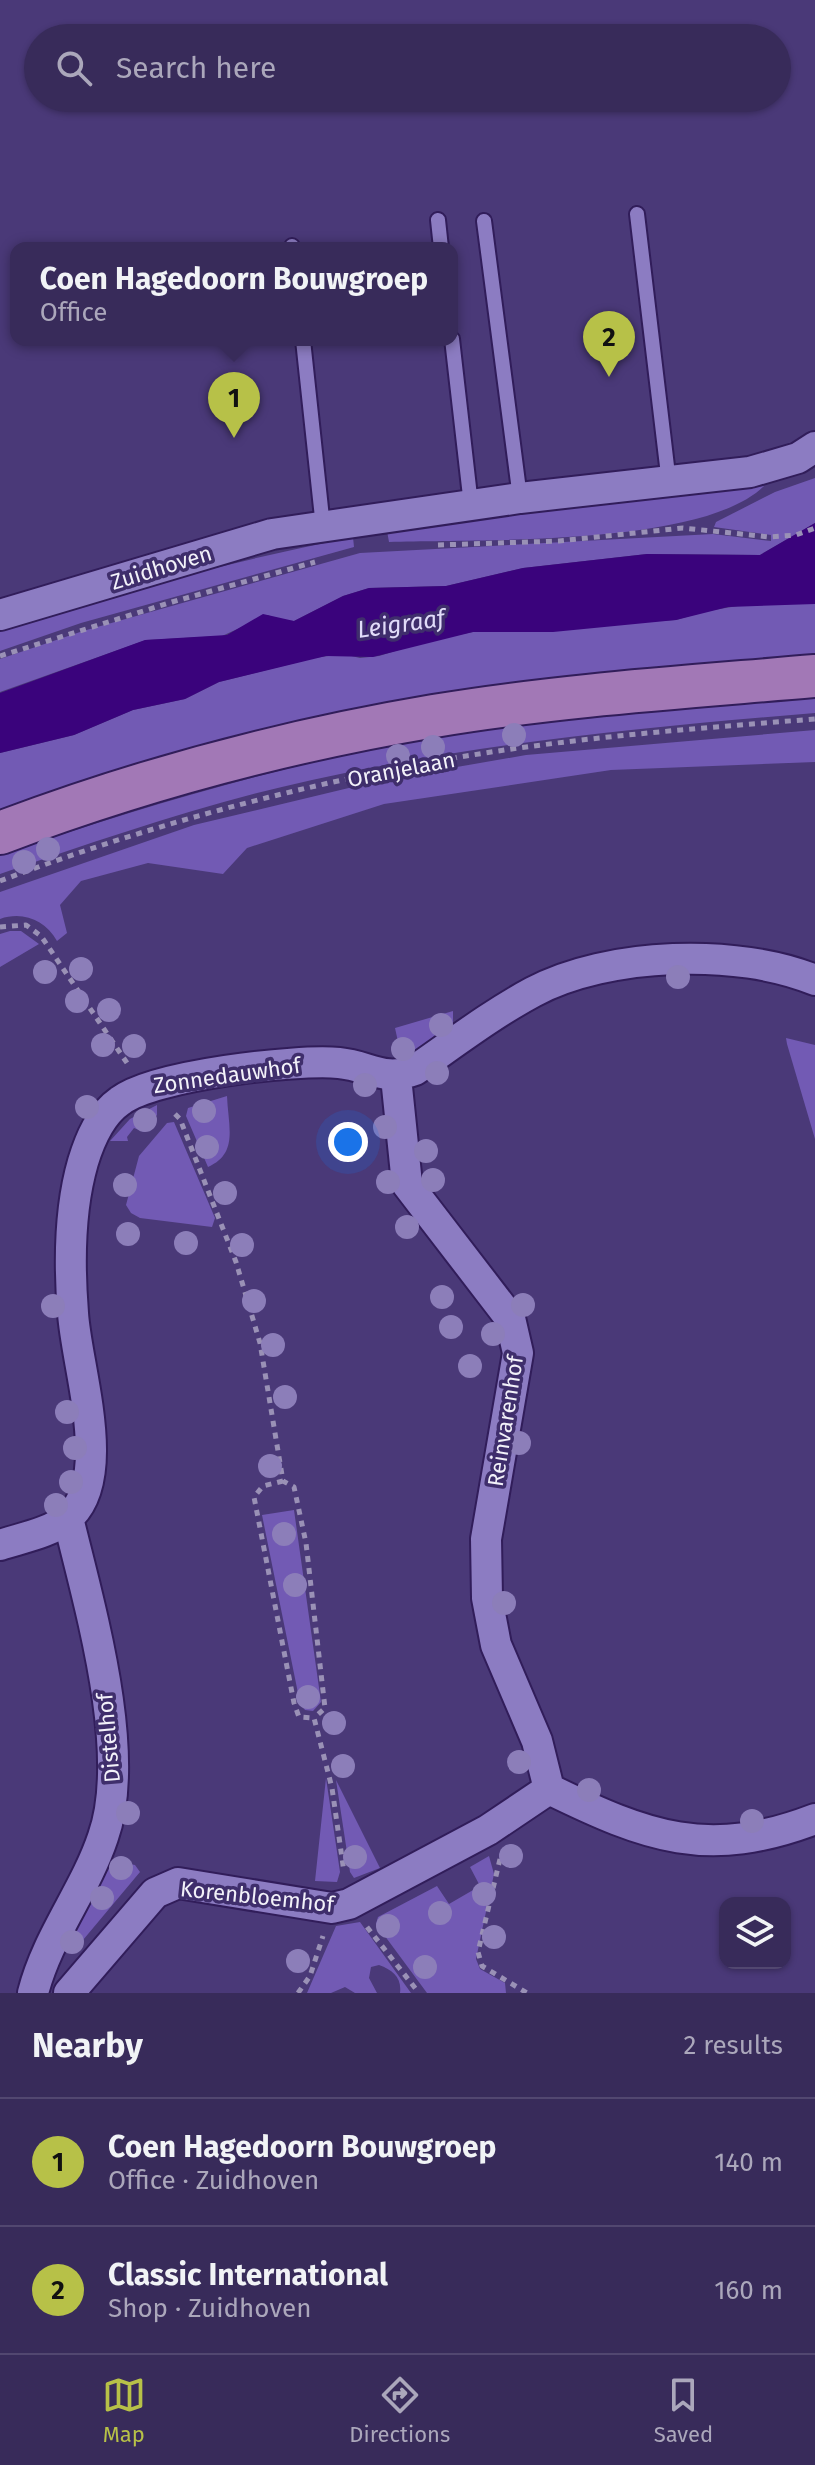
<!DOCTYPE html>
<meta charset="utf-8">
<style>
:root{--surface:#382b5a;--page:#433763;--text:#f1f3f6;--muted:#aba7bb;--line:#524770;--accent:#b7c148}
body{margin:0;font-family:"Fira Sans",sans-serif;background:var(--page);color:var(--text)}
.controls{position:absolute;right:24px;bottom:24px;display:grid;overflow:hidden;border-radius:16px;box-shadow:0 2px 6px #0004}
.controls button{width:72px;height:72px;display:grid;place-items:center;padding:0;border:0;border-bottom:2px solid var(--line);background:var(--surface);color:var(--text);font:40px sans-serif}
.you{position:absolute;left:348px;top:1142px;width:28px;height:28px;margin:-20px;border:6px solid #fff;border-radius:50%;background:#1a73e8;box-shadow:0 0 0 12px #1a73e833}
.badge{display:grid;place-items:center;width:52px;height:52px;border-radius:50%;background:var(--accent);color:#111;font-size:26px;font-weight:700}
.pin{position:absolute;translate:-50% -66px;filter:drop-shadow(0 2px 4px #0008)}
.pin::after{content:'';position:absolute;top:42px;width:28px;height:24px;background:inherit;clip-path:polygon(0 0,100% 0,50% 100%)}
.popup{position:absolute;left:10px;top:242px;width:448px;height:104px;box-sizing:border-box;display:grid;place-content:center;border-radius:16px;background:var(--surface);filter:drop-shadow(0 2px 6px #0005);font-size:26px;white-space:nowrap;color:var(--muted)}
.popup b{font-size:30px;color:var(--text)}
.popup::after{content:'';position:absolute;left:50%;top:100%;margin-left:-16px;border:16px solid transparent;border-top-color:var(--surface)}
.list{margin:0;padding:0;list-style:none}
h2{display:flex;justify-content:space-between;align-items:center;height:104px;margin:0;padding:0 32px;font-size:34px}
h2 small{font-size:26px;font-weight:400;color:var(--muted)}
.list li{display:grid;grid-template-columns:52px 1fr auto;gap:24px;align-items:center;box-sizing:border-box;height:128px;padding:0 32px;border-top:2px solid var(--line)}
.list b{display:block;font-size:30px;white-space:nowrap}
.list p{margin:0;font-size:26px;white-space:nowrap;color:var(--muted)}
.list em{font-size:26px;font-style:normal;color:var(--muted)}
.icon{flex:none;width:44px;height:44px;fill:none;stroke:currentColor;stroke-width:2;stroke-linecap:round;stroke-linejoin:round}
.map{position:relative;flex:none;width:815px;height:1993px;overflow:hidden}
.search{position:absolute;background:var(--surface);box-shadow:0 2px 6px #0004;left:24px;right:24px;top:24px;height:88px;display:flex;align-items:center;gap:20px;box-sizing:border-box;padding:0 28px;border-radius:44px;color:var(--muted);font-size:30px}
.sheet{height:360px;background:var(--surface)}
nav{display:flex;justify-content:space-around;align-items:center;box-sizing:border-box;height:112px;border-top:2px solid var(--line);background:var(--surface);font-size:22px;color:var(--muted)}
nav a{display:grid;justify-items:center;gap:4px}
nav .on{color:var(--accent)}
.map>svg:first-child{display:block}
.green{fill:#725ab4}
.water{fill:#3a037c}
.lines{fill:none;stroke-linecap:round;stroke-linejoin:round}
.lane-casing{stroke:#311d5a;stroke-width:18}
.street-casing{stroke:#311d5a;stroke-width:34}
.secondary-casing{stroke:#311d5a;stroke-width:46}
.path{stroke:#9a91b6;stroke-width:5;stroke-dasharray:6 6;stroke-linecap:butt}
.lane{stroke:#8c7cc2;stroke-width:14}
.street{stroke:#8c7cc2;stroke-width:30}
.secondary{stroke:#a278b6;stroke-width:42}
.tree{fill:#8c7eb9}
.labels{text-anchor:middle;stroke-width:7;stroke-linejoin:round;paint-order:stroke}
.street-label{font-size:22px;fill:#f2f1f9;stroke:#3f2e6c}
.water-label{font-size:24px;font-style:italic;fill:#e1dcf9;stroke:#3f2e6c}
</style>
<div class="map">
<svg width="815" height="1993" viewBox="0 0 815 1993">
<rect width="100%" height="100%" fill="#4a3978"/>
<path class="green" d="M815,478V523L760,555L647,554L523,568L446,586L369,588L343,596L294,621L278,620L268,615L222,636L146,640L0,692V659L83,631L360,553L713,534L771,541V535L714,527L716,522L775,492Z
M764,486C702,547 478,539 389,542L387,531L574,504Z
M353,537L354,547L81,623L0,651V631C115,590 233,562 353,537Z
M750,604H815V658L0,813V753L74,735L133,710L185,699L219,682L314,658L343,654L360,658L379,656L428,641L473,632L676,620L707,611Z
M815,698V713C646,727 478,743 312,780C206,803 103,839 0,874V855C147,805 293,762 446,734C567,712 692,707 815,698Z
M815,730V762L611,770L384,804L247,848L223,874L148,863L81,881L60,905L67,933L57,941C45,920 23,911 0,919V892L194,825L382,780L526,755Z
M10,931H21L39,944L0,967V934Z
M453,1011V1027L402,1060L395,1028Z
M786,1038L815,1045V1139L787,1044Z
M227,1096C228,1126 239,1153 208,1167L186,1116L188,1108Z
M157,1105V1115L144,1132L134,1128L127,1137L128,1141H110L130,1119Z
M174,1122L215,1218L212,1227L140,1218L131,1213L126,1205L139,1156L167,1123Z
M294,1510L321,1702L313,1711L305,1710L300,1703L262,1515Z
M326,1778L340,1872L337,1882L315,1881Z
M336,1780L380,1868L354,1878L350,1872Z
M489,1856L494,1874L476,1959L480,1969L505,1983L506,1993H427L376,1924L378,1917L437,1886L449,1904L480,1886L470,1867Z
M104,1859L135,1865L140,1872L83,1940L66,1936Z
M360,1922L411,1993H400C402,1978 393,1970 379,1965L371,1967L369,1978L377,1993H355L345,1987L331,1993H307L336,1926Z"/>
<path class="water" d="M815,523V604L728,607L676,620L553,632H473L373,657L326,656L219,682L185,699L133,710L74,735L0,753V693L145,640L227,635L263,614L294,621L343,596L369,588L446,586L523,568L647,554L760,555Z"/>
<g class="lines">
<defs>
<path id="lane" d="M637,214L669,483
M438,220L441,248
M484,221L520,498
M292,246V248
M452,339L471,505
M303,340L323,527"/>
<path id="street" d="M0,615L272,534L520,498L750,472L798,458L815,447
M396,1077L407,1184L510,1318L518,1353L486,1539L487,1598L496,1645L537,1741L549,1789
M0,1545C21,1538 50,1533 68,1518C115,1478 76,1366 73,1313C69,1263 69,1210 83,1162C90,1139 100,1115 120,1101C154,1075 295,1059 339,1063C370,1066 383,1082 415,1070C454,1043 492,1014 533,992C608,952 738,948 815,980
M549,1789C647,1837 708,1860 815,1819
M33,1993C47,1937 85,1891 103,1837C133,1753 89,1605 68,1518
M69,1993L155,1893L178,1883L332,1908L349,1904L488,1830L549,1789"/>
<path id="secondary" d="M0,833C140,780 286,741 434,716C560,695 688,687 815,676"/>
</defs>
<use href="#lane" class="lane-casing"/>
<use href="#street" class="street-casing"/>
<use href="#secondary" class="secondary-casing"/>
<path class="path" d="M438,545L559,541L683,528L770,537L796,535L815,528
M0,656L172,602L315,562
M0,881C151,824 307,783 466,756C582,737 699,728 815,719
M0,927L26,925L41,936L127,1063
M175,1114L180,1119L236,1262L260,1343L283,1481L294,1487L306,1543L325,1708L314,1718
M283,1481L263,1486L254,1497L294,1703L299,1717L314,1718L332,1788L344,1872
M500,1859L478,1952L482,1966L527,1993
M367,1927L419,1993
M298,1993L310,1976L323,1936"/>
<use href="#lane" class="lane"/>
<use href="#street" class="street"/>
<use href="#secondary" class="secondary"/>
</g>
<g class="tree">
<circle cx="514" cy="735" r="12"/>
<circle cx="433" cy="747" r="12"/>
<circle cx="398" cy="756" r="12"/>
<circle cx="48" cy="849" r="12"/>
<circle cx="24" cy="862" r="12"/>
<circle cx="81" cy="969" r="12"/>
<circle cx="45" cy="972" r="12"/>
<circle cx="678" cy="977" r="12"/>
<circle cx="77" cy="1001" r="12"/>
<circle cx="109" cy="1010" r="12"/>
<circle cx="441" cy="1025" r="12"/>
<circle cx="103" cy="1045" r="12"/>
<circle cx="134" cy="1046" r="12"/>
<circle cx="403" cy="1049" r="12"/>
<circle cx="437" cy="1073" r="12"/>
<circle cx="365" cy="1085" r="12"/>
<circle cx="87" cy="1107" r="12"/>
<circle cx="204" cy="1111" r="12"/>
<circle cx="145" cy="1120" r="12"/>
<circle cx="385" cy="1127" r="12"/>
<circle cx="207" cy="1147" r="12"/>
<circle cx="426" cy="1151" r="12"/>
<circle cx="433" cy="1180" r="12"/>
<circle cx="388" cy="1182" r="12"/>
<circle cx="125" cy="1185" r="12"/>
<circle cx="225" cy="1193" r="12"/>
<circle cx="407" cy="1227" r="12"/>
<circle cx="128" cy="1234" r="12"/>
<circle cx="186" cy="1243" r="12"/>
<circle cx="242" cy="1245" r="12"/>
<circle cx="442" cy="1297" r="12"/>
<circle cx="254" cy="1301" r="12"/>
<circle cx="523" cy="1305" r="12"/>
<circle cx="53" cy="1306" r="12"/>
<circle cx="451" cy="1327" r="12"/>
<circle cx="493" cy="1334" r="12"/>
<circle cx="273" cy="1345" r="12"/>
<circle cx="470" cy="1366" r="12"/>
<circle cx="285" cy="1397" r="12"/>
<circle cx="67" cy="1412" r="12"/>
<circle cx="519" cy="1443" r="12"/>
<circle cx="75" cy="1448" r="12"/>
<circle cx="270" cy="1466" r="12"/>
<circle cx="71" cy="1482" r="12"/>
<circle cx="56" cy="1505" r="12"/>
<circle cx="284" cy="1534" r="12"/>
<circle cx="295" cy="1585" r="12"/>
<circle cx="504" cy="1603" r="12"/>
<circle cx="308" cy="1697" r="12"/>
<circle cx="334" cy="1723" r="12"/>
<circle cx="519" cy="1762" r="12"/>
<circle cx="343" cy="1766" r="12"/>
<circle cx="589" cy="1790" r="12"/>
<circle cx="128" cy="1813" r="12"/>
<circle cx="752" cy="1821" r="12"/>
<circle cx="511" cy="1856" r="12"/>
<circle cx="355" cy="1857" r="12"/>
<circle cx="121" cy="1868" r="12"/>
<circle cx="484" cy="1894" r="12"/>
<circle cx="102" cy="1898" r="12"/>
<circle cx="440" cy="1913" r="12"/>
<circle cx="388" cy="1926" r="12"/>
<circle cx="494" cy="1937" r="12"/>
<circle cx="72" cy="1942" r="12"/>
<circle cx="298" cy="1961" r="12"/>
<circle cx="425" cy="1967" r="12"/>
</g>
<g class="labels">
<g class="street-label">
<text transform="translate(161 567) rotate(-17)" y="8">Zuidhoven</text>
<text transform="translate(401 769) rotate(-11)" y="8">Oranjelaan</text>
<text transform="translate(227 1075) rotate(-8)" y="8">Zonnedauwhof</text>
<text transform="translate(505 1421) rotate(-81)" y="8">Reinvarenhof</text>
<text transform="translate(108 1738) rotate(-95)" y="8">Distelhof</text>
<text transform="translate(257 1896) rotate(6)" y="8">Korenbloemhof</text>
</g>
<g class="water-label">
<text transform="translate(401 624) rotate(-8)" y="8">Leigraaf</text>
</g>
</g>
</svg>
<div class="controls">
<button><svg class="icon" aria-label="layers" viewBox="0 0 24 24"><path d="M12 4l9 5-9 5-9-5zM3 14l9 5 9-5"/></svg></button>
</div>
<div class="you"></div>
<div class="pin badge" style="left:234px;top:438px">1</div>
<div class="popup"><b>Coen Hagedoorn Bouwgroep</b>Office</div>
<div class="pin badge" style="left:609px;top:377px">2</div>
<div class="search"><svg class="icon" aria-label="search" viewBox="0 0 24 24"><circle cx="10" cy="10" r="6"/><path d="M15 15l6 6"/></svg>Search here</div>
</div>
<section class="sheet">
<h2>Nearby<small>2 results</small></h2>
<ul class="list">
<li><span class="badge">1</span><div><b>Coen Hagedoorn Bouwgroep</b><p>Office · Zuidhoven</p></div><em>140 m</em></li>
<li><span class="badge">2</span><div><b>Classic International</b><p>Shop · Zuidhoven</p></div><em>160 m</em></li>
</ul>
</section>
<nav>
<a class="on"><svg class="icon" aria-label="map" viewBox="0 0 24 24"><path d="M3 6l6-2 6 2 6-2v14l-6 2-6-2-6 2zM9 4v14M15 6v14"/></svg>Map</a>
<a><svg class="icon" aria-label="directions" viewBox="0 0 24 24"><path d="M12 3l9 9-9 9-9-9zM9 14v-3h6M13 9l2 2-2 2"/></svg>Directions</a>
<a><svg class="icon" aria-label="saved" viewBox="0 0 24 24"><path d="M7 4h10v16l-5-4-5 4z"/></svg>Saved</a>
</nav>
